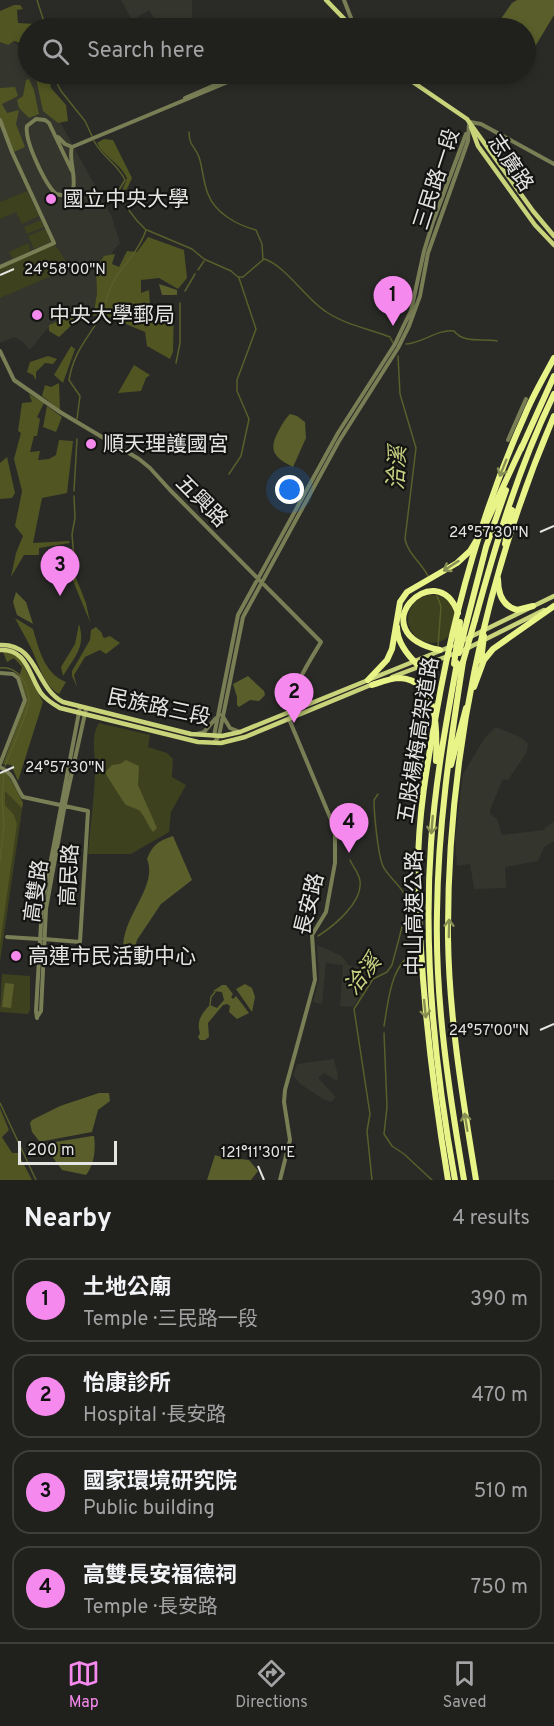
<!DOCTYPE html>
<meta charset="utf-8">
<style>
:root{--surface:#20201d;--page:#282826;--text:#f1f3f6;--muted:#a2a3a4;--line:#3d3e3b;--accent:#f689ed}
body{margin:0;font-family:Overpass,"Noto Sans TC",sans-serif;background:var(--page);color:var(--text)}
.scale{position:absolute;left:18px;bottom:15px;width:99px;box-sizing:border-box;padding-left:6px;border:3px solid #e4e4e2;border-top:0;font-size:16px;line-height:21px;white-space:nowrap;color:#e4e4e2;-webkit-text-stroke:4px #131312;paint-order:stroke}
.you{position:absolute;left:290px;top:490px;width:21px;height:21px;margin:-15px;border:4px solid #fff;border-radius:50%;background:#1a73e8;box-shadow:0 0 0 9px #1a73e833}
.badge{display:grid;place-items:center;width:39px;height:39px;border-radius:50%;background:var(--accent);color:#111;font-size:20px;font-weight:700}
.pin{position:absolute;translate:-50% -50px;filter:drop-shadow(0 2px 3px #0008)}
.pin::after{content:'';position:absolute;top:32px;width:21px;height:18px;background:inherit;clip-path:polygon(0 0,100% 0,50% 100%)}
.list{margin:0;padding:0;list-style:none}
h2{display:flex;justify-content:space-between;align-items:center;height:78px;margin:0;padding:0 24px;font-size:26px}
h2 small{font-size:20px;font-weight:400;color:var(--muted)}
.list li{display:grid;grid-template-columns:39px 1fr auto;gap:18px;align-items:center;box-sizing:border-box;height:84px;margin:0 12px 12px;padding:0 12px;border:2px solid var(--line);border-radius:18px}
.list b{display:block;font-size:22px;white-space:nowrap}
.list p{margin:0;font-size:20px;white-space:nowrap;color:var(--muted)}
.list em{font-size:20px;font-style:normal;color:var(--muted)}
.icon{flex:none;width:33px;height:33px;fill:none;stroke:currentColor;stroke-width:2;stroke-linecap:round;stroke-linejoin:round}
.map{position:relative;flex:none;width:554px;height:1180px;overflow:hidden}
.search{position:absolute;background:var(--surface);box-shadow:0 3px 9px #0003;left:18px;right:18px;top:18px;height:66px;display:flex;align-items:center;gap:15px;box-sizing:border-box;padding:0 21px;border-radius:33px;color:var(--muted);font-size:22px}
.sheet{height:462px;background:var(--surface)}
nav{display:flex;justify-content:space-around;align-items:center;box-sizing:border-box;height:84px;border-top:2px solid var(--line);background:var(--surface);font-size:16px;color:var(--muted)}
nav a{display:grid;justify-items:center;gap:3px}
nav .on{color:var(--accent)}
.map>svg:first-child{display:block}
.built{fill:#34352c}
.green{fill:#3d411e}
.forest{fill:#505522}
.water{fill:#595e2b}
.lines{fill:none;stroke-linecap:round;stroke-linejoin:round}
.stream{stroke:#595e2b;stroke-width:1.5}
.minor{stroke:#797e55;stroke-width:4}
.major{stroke:#c9d37a;stroke-width:4.5}
.highway{stroke:#e8f488;stroke-width:6}
.highway-bridge{stroke:#e8f488;stroke-width:6}
.oneway{stroke:#888f53}
.ticks{fill:none;stroke:#e4e4e2;stroke-width:2}
.poi-dot{fill:#f689ed;stroke:#131312;stroke-width:2}
.labels{text-anchor:middle;stroke-width:4.5;stroke-linejoin:round;paint-order:stroke}
.street-label{font-size:21px;fill:#e4e4e2;stroke:#131312}
.poi-label{font-size:21px;fill:#e4e4e2;stroke:#131312;text-anchor:start}
.water-label{font-size:22px;font-style:italic;fill:#c8d181;stroke:#131312}
.ticks-label{font-size:15px;text-anchor:middle;fill:#e4e4e2;stroke:#131312;stroke-width:4.5;stroke-linejoin:round;paint-order:stroke}
</style>
<div class="map">
<svg width="554" height="1180" viewBox="0 0 554 1180">
<rect width="100%" height="100%" fill="#2a2b27"/>
<path class="built" d="M121,0H192V22L168,28H160L149,10L132,20Z
M0,35L18,45L28,64V74H34L111,215L120,243L113,251L94,307L47,329L30,350L22,341L14,337L0,343Z
M273,74H316L287,80Z
M496,727L522,738L528,744L527,752L508,780L503,779L490,810V814L497,819L502,835L544,830L546,827L554,822V841L544,847L538,861L505,867L506,888L474,889L470,864L457,866L455,840L463,774L484,739Z
M317,945L342,956L348,965L367,969L372,977L353,1007L340,1006L343,965L326,963L322,1004L313,1002L319,979Z
M334,1059L338,1076L337,1081L324,1073L318,1078L336,1097L331,1102L323,1099L300,1084L293,1075L297,1064Z"/>
<path class="green" d="M27,191L39,216L22,224L16,212L0,219V202Z
M41,220L44,227L27,234L24,227Z
M45,229L51,242L34,249L28,236Z
M28,243L31,251L13,259L9,252Z
M54,243L70,268L0,298V268Z
M408 619a24 24 0 1 1 48 0a24 24 0 1 1-48 0Z
M99,723L150,735L148,747L167,753L173,759L172,777L186,785L171,812L169,832L131,854H88C90,828 94,801 95,774C96,758 90,736 99,723Z
M4,779L13,781L23,803L0,962V871Z
M2,974L30,976V1010L28,1014L0,1012Z"/>
<path class="forest" d="M14,5H20L23,9L17,10L18,23L35,24L37,28H28V56L20,43L14,41L8,45L0,42V11Z
M35,74H48L51,88L66,105L68,121L58,123L43,111Z
M29,79L34,90L39,114L29,118L19,108L17,100L23,96L26,80Z
M15,87L18,96L2,104L7,113L19,110L16,124L25,147L14,152L0,121V88Z
M104,139L113,140L132,178L127,189L122,191L127,178C120,163 104,157 97,143Z
M148,237L184,250L187,278L178,289L159,278L141,280V293L149,290L151,320L166,324L168,307H174L173,352L170,359L147,346L145,332L104,315L93,316L97,294L96,268L104,256L115,254L112,264L119,267L127,251L137,252Z
M80,312L78,319L59,337L49,331V325Z
M71,346L75,349L63,383L54,375Z
M48,356L57,359L53,364L45,363L36,372V380L33,375L27,372L30,362Z
M134,365L150,375L146,378L141,391L118,393Z
M59,383L60,410L42,396L45,385L51,387Z
M29,394L44,403L37,417L40,419L37,436H34L30,452L40,451L38,460L49,459L56,455L59,440L73,441L67,493L42,498L33,543L69,541L70,543L39,548V555H24L11,577L16,553L23,536L15,526L22,491L14,459L21,433L18,431L22,403L32,402Z
M47,406L62,417L56,432L43,427Z
M7,457L15,493L12,498L0,499V463Z
M70,563L86,603L90,622L66,564Z
M15,618L33,629C39,650 45,674 66,682L59,694C43,685 39,664 31,648C26,638 20,628 15,618Z
M79,624C86,647 75,656 63,676L61,667L75,644Z
M96,627L102,633V635L104,638L110,636L120,643L106,654L100,650L85,657L74,675L77,687L72,676V671L90,640L91,630Z
M3,652L12,653L20,659L43,702L18,781L11,765L3,764L27,699L19,677L22,667L14,658L7,662Z
M0,772L7,773L23,803L22,808L5,791V805L14,815L17,824L0,944Z
M0,1108L9,1130L2,1137L12,1153H18L32,1180H0Z"/>
<path class="water" d="M517,0H554V15L536,45L526,43V28H505L498,23L512,3Z
M443,74H471L464,80L454,82Z
M159,284L177,290V295H162Z
M290,414L297,416L305,422L306,438L293,467C273,457 268,450 279,430C282,424 285,419 290,414Z
M16,592L26,602L33,624L17,615L13,602Z
M248,676L264,691L265,695L259,701L250,700L239,707L237,705V697L233,684Z
M126,760L139,766L138,785L157,828L153,832C148,826 145,817 140,811C136,808 130,807 126,805C124,803 106,775 105,772L112,765L120,764Z
M173,836L192,880L161,904L137,940L132,958L124,955C117,919 159,889 147,859C153,844 159,841 173,836Z
M5,983L14,984L11,1008L2,1007Z
M245,984L252,988L255,997L252,1012L236,989Z
M222,985H226L233,994L231,997L233,999L236,996L249,1013L237,1019L229,1012L230,1006L227,1004L223,1005L208,1023L209,1037L205,1040H200L198,1037L200,1033C196,1021 202,1013 210,1005L217,1008L224,1000L222,992L213,991Z
M99,1093H109L110,1101L98,1110L92,1132L44,1141H39L32,1132L30,1123L32,1120L60,1106Z
M92,1136H94C96,1150 94,1165 86,1175L62,1170L43,1144Z
M215,1155L221,1157L249,1160L258,1171L251,1180H207Z"/>
<g class="lines">
<path class="stream" d="M37,0L46,28
M52,74L61,91L85,121L92,136
M189,132C189,146 195,146 199,157C203,169 203,182 208,194C215,213 237,225 256,230L262,244L263,260
M147,230L192,249L204,259L231,271L238,277H243L264,259C285,265 305,298 325,311C343,324 369,329 390,337L393,343
M198,270L204,261
M185,291L195,274
M406,344C423,343 437,329 454,331C464,344 482,338 497,341
M398,356L400,394L416,448L405,539C408,554 421,562 428,576
M176,363L180,343V303
M77,419L80,396L69,380C74,351 87,340 100,317C106,304 108,289 116,277C127,262 140,248 146,230C133,218 125,207 119,190L125,180C118,164 102,157 94,141
M229,474L241,456L249,419L237,391V380L256,329L239,278
M74,491L77,439
M74,496L75,518L72,534L75,572
M437,596L441,606L438,647
M0,668C17,666 28,682 29,699C30,708 10,754 5,766
M430,696L435,664
M421,789L425,724L428,705
M0,861L4,825L2,799L4,772
M416,917L418,942
M318,936C334,926 363,902 360,881C359,873 353,867 350,860
M210,1005L211,997L215,992
M384,1026C389,998 390,963 419,949
M384,1033L387,1107L384,1134L392,1146L404,1154L432,1180
M0,1103L36,1180
M372,1180L367,1131L370,1114L354,1009L373,979L387,972L392,965C395,952 407,914 406,902C406,889 390,879 384,868C378,859 374,812 374,800L378,794"/>
<path class="minor" d="M344,0L353,23L350,26
M344,28L350,26
M185,98L238,75
M0,120L12,152L54,243L0,267
M470,122L481,124L554,164
M58,137L65,144L72,147
M72,147C66,160 88,203 56,194C45,184 24,140 27,126L36,119L45,120L49,123L72,171
M72,147L247,74
M0,351L14,380L60,412L139,459L150,468L170,490L321,642C312,657 294,685 291,701C290,709 293,709 289,719L335,829V863L326,912L312,935L315,980L285,1090L284,1102L290,1140L280,1180
M508,440L526,399
M0,673L13,674L18,678L25,700L0,764
M222,715L230,728L240,732
M197,734L204,732L216,718
M214,736L238,615L338,433L395,344L404,325L411,311L424,251L433,222L466,134
M214,743L219,736L243,617L339,441L398,348L409,326L420,296L428,253L468,141L469,123
M0,767C14,773 15,786 23,797L88,811L80,942L44,939
M7,937L39,939
M37,1017L41,1011L46,909L65,804L86,709
M37,1018L36,1011L42,907L80,707"/>
<path class="major" d="M326,0L353,28
M401,74L467,119L533,211L554,236
M471,127L478,146L535,225L554,245
M460,642L554,596
M0,645C38,643 35,688 63,702L191,734L222,736L240,732L452,646
M0,650C27,648 29,676 41,693C46,700 53,704 60,708L198,742L221,743L245,737L373,684
M392,677L464,650L544,610"/>
<path class="highway" d="M521,449L554,376
M482,532L522,446
M505,544L512,510
M498,579C498,593 502,606 517,610L533,606
M475,620C496,543 519,466 554,394
M467,621L486,547L506,490
M397,627C397,643 409,657 420,667
M440,650C358,633 436,553 458,613
M481,661L484,636
M463,662C450,745 438,828 437,912C435,1001 449,1092 464,1180
M368,680L387,660L392,649L400,602L407,592L457,563L470,551L476,541
M372,685C381,682 391,678 400,678C440,681 437,733 436,761
M474,687L484,660L493,649L554,606
M451,765L466,708
M455,1180C435,1070 423,955 431,844C435,783 446,723 457,663"/>
<path class="highway-bridge" d="M459,653L467,621
M463,662L475,620
M454,664L460,622
M448,1180C431,1077 419,973 418,868C418,817 427,765 436,715C454,612 482,510 525,415C533,395 544,377 554,358
M476,1180C463,1100 449,1018 448,937C447,759 484,580 554,416"/>
</g>
<defs><path id="oneway-shaft" d="M-6 0H5M1.5-3L5.5 0L1.5 3" fill="none" stroke-width="1.6" stroke-linecap="round" stroke-linejoin="round" transform="scale(1.5)"/></defs>
<g class="oneway">
<use href="#oneway-shaft" transform="translate(503 468) rotate(112)"/>
<use href="#oneway-shaft" transform="translate(451 566) rotate(147)"/>
<use href="#oneway-shaft" transform="translate(432 825) rotate(95)"/>
<use href="#oneway-shaft" transform="translate(449 928) rotate(-89)"/>
<use href="#oneway-shaft" transform="translate(425 1009) rotate(84)"/>
<use href="#oneway-shaft" transform="translate(466 1122) rotate(-99)"/>
</g>
<path class="ticks" d="M0,275L14,269M540,532L554,526M0,773L14,767M540,1030L554,1024M258,1166L264,1180"/>
<g class="poi-dot">
<circle cx="51" cy="199" r="6"/>
<circle cx="37" cy="315" r="6"/>
<circle cx="91" cy="444" r="6"/>
<circle cx="16" cy="956" r="6"/>
</g>
<g class="labels">
<g class="street-label">
<text transform="translate(511 163) rotate(56)" y="7">志廣路</text>
<text transform="translate(436 179) rotate(-72)" y="7">三民路一段</text>
<text transform="translate(202 501) rotate(45)" y="7">五興路</text>
<text transform="translate(159 707) rotate(12)" y="7">民族路三段</text>
<text transform="translate(418 740) rotate(-81)" y="7">五股楊梅高架道路</text>
<text transform="translate(69 875) rotate(-87)" y="7">高民路</text>
<text transform="translate(36 891) rotate(-82)" y="7">高雙路</text>
<text transform="translate(309 904) rotate(-76)" y="7">長安路</text>
<text transform="translate(414 913) rotate(-90)" y="7">中山高速公路</text>
</g>
<g class="poi-label">
<text x="63" y="206">國立中央大學</text>
<text x="49" y="322">中央大學郵局</text>
<text x="103" y="451">順天理護國宮</text>
<text x="28" y="963">高連市民活動中心</text>
</g>
<g class="water-label">
<text transform="translate(396 468) rotate(-87)" y="8">洽溪</text>
<text transform="translate(362 974) rotate(-52)" y="8">洽溪</text>
</g>
</g>
<g class="ticks-label">
<text x="65" y="274">24°58'00"N</text>
<text x="489" y="537">24°57'30"N</text>
<text x="65" y="772">24°57'30"N</text>
<text x="489" y="1035">24°57'00"N</text>
<text x="258" y="1157">121°11'30"E</text>
</g>
</svg>
<div class="scale">200 m</div>
<div class="you"></div>
<div class="pin badge" style="left:393px;top:326px">1</div>
<div class="pin badge" style="left:294px;top:723px">2</div>
<div class="pin badge" style="left:60px;top:596px">3</div>
<div class="pin badge" style="left:349px;top:853px">4</div>
<div class="search"><svg class="icon" aria-label="search" viewBox="0 0 24 24"><circle cx="10" cy="10" r="6"/><path d="M15 15l6 6"/></svg>Search here</div>
</div>
<section class="sheet">
<h2>Nearby<small>4 results</small></h2>
<ul class="list">
<li><span class="badge">1</span><div><b>土地公廟</b><p>Temple · 三民路一段</p></div><em>390 m</em></li>
<li><span class="badge">2</span><div><b>怡康診所</b><p>Hospital · 長安路</p></div><em>470 m</em></li>
<li><span class="badge">3</span><div><b>國家環境研究院</b><p>Public building</p></div><em>510 m</em></li>
<li><span class="badge">4</span><div><b>高雙長安福德祠</b><p>Temple · 長安路</p></div><em>750 m</em></li>
</ul>
</section>
<nav>
<a class="on"><svg class="icon" aria-label="map" viewBox="0 0 24 24"><path d="M3 6l6-2 6 2 6-2v14l-6 2-6-2-6 2zM9 4v14M15 6v14"/></svg>Map</a>
<a><svg class="icon" aria-label="directions" viewBox="0 0 24 24"><path d="M12 3l9 9-9 9-9-9zM9 14v-3h6M13 9l2 2-2 2"/></svg>Directions</a>
<a><svg class="icon" aria-label="saved" viewBox="0 0 24 24"><path d="M7 4h10v16l-5-4-5 4z"/></svg>Saved</a>
</nav>
